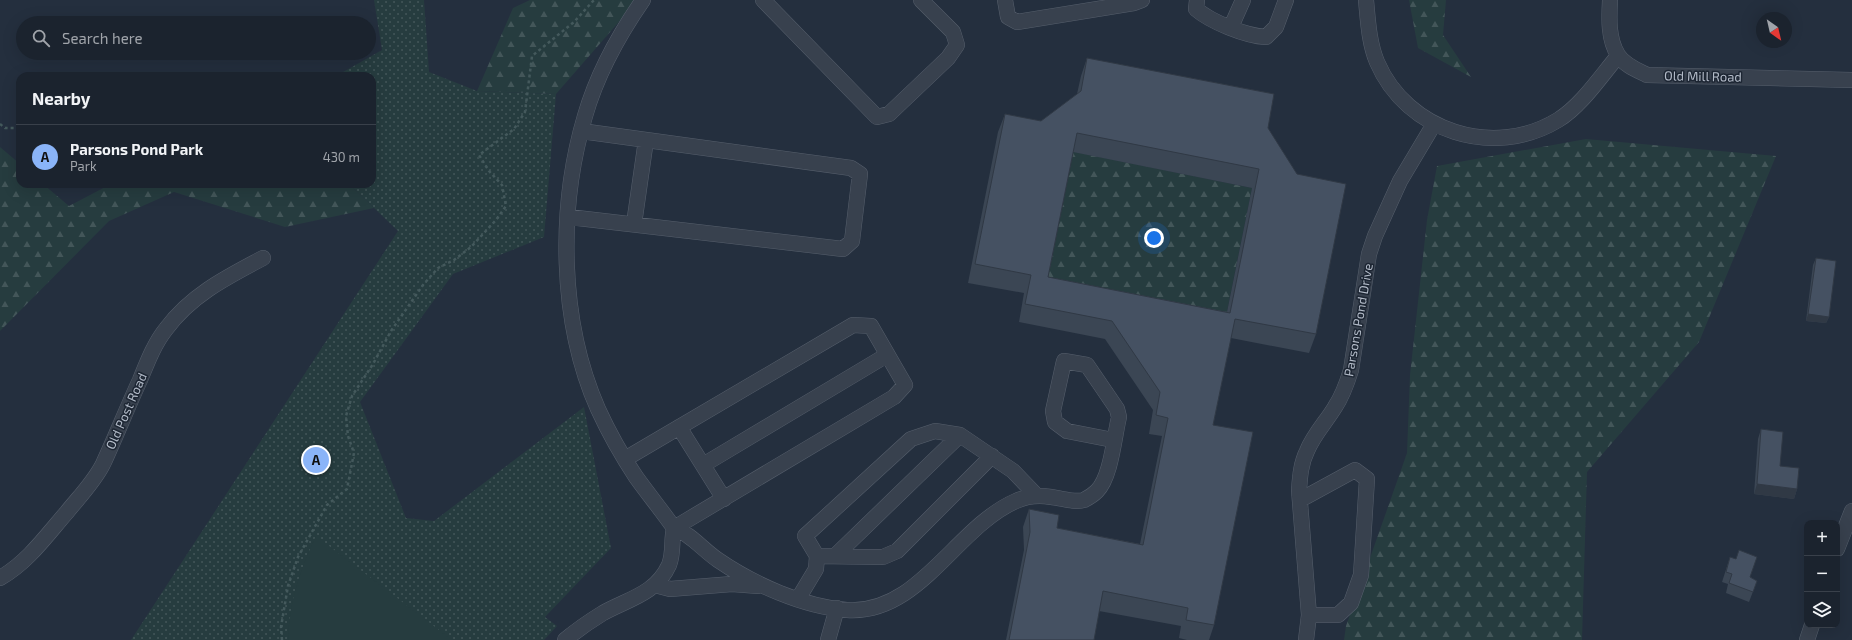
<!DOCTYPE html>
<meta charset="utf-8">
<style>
:root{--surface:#1b232e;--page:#242b36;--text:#f1f3f6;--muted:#a0a4aa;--line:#39404a;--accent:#8ab4f8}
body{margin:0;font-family:"Exo 2",sans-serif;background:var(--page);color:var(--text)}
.controls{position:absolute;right:12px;bottom:12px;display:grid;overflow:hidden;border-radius:8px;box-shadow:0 4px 16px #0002}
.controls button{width:36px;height:36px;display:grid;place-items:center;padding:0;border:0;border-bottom:1px solid var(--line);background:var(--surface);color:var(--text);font:20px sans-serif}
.compass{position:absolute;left:1756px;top:12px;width:36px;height:36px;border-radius:50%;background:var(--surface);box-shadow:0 4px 16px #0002;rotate:146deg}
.you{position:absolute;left:1154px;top:238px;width:14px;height:14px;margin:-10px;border:3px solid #fff;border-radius:50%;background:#1a73e8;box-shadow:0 0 0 6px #1a73e833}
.badge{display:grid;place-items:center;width:26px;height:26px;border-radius:50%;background:var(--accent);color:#111;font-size:13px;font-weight:700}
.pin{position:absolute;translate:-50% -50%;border:2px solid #fff;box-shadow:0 1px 4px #0006}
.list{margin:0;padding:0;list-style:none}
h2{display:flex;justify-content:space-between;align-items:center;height:52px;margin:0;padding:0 16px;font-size:17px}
h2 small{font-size:13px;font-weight:400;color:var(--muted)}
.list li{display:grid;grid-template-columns:26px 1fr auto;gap:12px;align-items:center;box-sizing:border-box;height:64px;padding:0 16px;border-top:1px solid var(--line)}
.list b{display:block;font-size:15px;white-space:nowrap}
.list p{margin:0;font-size:13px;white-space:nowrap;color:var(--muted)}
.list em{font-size:13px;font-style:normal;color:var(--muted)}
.icon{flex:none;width:22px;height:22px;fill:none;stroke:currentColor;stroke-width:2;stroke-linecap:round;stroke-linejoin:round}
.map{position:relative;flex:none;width:1852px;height:640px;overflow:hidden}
.search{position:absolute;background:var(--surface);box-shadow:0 4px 16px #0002;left:16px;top:16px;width:360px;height:44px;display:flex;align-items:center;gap:10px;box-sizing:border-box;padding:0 14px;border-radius:22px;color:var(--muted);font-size:15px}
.panel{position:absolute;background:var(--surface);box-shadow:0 4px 16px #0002;left:16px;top:72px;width:360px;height:116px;border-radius:12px}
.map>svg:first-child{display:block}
.grass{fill:url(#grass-dots)}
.forest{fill:url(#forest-firs)}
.garden{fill:#263c3f}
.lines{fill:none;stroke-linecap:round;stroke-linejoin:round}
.minor-casing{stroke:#565f6c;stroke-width:16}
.path{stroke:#44595c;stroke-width:2.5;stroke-dasharray:3 3;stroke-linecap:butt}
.minor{stroke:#38414e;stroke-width:15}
.wall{fill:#3b4654;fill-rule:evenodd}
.shaded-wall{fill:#303945}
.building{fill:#455162;stroke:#303945;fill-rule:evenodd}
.labels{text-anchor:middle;stroke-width:3;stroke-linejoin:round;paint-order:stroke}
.street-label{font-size:13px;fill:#b4bcc9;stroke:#1d2633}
</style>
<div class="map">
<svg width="1852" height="640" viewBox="0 0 1852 640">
<defs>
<pattern id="grass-dots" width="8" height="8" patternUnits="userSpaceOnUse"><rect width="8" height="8" fill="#263c3f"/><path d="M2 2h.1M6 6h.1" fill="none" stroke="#435659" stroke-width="1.8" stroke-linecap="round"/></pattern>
<pattern id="forest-firs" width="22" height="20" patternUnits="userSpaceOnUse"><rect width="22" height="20" fill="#263c3f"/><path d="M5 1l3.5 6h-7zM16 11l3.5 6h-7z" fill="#435659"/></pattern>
</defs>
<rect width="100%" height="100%" fill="#242f3e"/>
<path class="grass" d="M374,0H424L429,72L477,91L556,94L544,237L453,274L360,402L406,518L434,521L584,407L611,548L545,617L557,626L544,640H131L398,231L349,184H372V76H336L382,50Z"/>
<path class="forest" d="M530,0H638L556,94L477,91L513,8Z
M1409,0H1446L1443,35L1471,77L1418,48Z
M1586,139L1776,156L1699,342L1587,472L1582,640H1344L1346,626L1407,453L1410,375L1427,220L1437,166Z
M0,147L20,164V184H43L69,206L111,184H209L225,188L241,184H349L374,208L285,227L174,192L109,221L0,331Z
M1070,151L1252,188L1223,331L1041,295Z"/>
<path class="garden" d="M316,536L452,640H288C289,602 300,570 316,536Z"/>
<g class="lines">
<defs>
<path id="minor" d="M763,0L877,117L889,114L948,58L957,45L953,32L921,0
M1005,0L1008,17L1017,22L1134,3L1142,0
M1197,0L1196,9C1211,22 1246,36 1266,37L1276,27L1286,0
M1366,0C1368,21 1369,43 1377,62C1407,132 1494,159 1558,120C1581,106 1601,76 1618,56
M1610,0C1609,18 1608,39 1618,55C1624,65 1637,70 1647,75L1852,80
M1231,27L1243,0
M569,217L843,249L852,241L860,174L851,168L581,131
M634,224L646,140
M679,427L724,499
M625,459L853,325L871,326L905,385L894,397L674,528
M703,465L887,355
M1300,500L1355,470L1367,479L1361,575L1351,603L1338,615H1309
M674,528C691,534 703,550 718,560C753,584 804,607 847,610C919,615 956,527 1016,501C1027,496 1039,495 1051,497C1061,498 1075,503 1084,500C1088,498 1094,494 1097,491C1111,477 1114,438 1119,417L1117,409L1087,365L1064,361L1053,411L1055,422L1067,431L1113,440
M1837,549L1852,511
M817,556L883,557L897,551L992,456
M835,556L960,435
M0,578C28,562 46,536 67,512C79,497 94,482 103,464C116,436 127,408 140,380C147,363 154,344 166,329C191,295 227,277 263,258
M655,585L670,589L732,584L758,586
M798,599L816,569L817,556L805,536L911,439L935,431L960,435L1013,471L1037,496
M565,640C577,630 590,621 603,613C628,599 656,594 669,565C674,553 671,540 674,528C662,511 649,495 636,477C622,456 609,433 598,409C559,321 558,207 585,116C597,74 618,36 643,0
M828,640L837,608
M1306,640L1309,615L1299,490C1300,476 1301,463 1307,451C1314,434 1326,422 1335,407C1343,395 1347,383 1351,370L1369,254L1375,236L1400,181L1434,124
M1807,640L1812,625"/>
</defs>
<use href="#minor" class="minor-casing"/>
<path class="path" d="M0,124L5,128H20
M282,640L281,627L288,586L298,557L327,505L347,489L354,453L348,436L346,416L352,396L373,364L391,331L423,285L438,268L454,260L471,247L496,220L506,206L502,185L489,171L479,155L514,129L525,112L532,56L574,22L594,0"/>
<use href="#minor" class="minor"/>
</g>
<path class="wall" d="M1087,58L1268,128L1316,334L1309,353L1231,338L1213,425L1214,625L1209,640H1187L1179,638L1181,626L1099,611L1094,640H1006L1024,550L1023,527L1029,509L1057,528L1140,544L1162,436L1149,434L1153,410L1105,339L1019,322L1024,293L968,283L998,132L1005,114L1041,121L1077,94L1081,76ZM1073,152L1252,188L1227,312L1048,277Z
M1816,258L1829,317L1826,323L1806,321L1813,265Z
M1761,429L1780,466L1797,489L1794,499L1754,494L1758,439Z
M1730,557L1750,577L1757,581L1749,602L1726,593L1728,584L1722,582Z"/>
<path class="shaded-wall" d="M1808,314L1829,317L1826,323L1806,321Z
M1757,484L1797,489L1794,499L1754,494Z"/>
<path class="building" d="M1087,58L1274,94L1268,128L1297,174L1346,184L1316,334L1235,319L1213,425L1253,432L1214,625L1186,620L1188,608L1103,591L1094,640H1009L1030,532L1029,509L1059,515L1057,528L1143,545L1168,418L1156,415L1160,392L1112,321L1025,304L1031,275L975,264L1005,114L1041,121L1081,91ZM1077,133L1259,169L1230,313L1048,277Z
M1816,258L1836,261L1829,317L1808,314Z
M1761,429L1783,432L1780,466L1799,468L1797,489L1757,484Z
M1739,550L1757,557L1750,577L1757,581L1753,592L1729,583L1732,574L1726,572L1730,557L1736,559Z"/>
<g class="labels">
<g class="street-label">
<text transform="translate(1703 76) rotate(1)" y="5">Old Mill Road</text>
<text transform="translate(1358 320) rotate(-80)" y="5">Parsons Pond Drive</text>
<text transform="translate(126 411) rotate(-66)" y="5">Old Post Road</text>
</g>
</g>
</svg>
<div class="controls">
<button>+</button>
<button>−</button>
<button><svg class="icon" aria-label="layers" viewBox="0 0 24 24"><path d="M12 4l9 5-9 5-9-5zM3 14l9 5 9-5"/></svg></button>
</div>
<svg class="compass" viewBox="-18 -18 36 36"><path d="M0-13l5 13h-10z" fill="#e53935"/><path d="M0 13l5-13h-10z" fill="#a0a4aa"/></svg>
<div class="you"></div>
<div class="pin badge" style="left:316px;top:460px">A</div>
<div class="search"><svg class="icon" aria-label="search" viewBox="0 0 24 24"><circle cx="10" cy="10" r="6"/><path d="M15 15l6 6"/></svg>Search here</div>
<section class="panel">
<h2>Nearby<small></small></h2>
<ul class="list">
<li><span class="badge">A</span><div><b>Parsons Pond Park</b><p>Park</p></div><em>430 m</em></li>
</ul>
</section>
</div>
